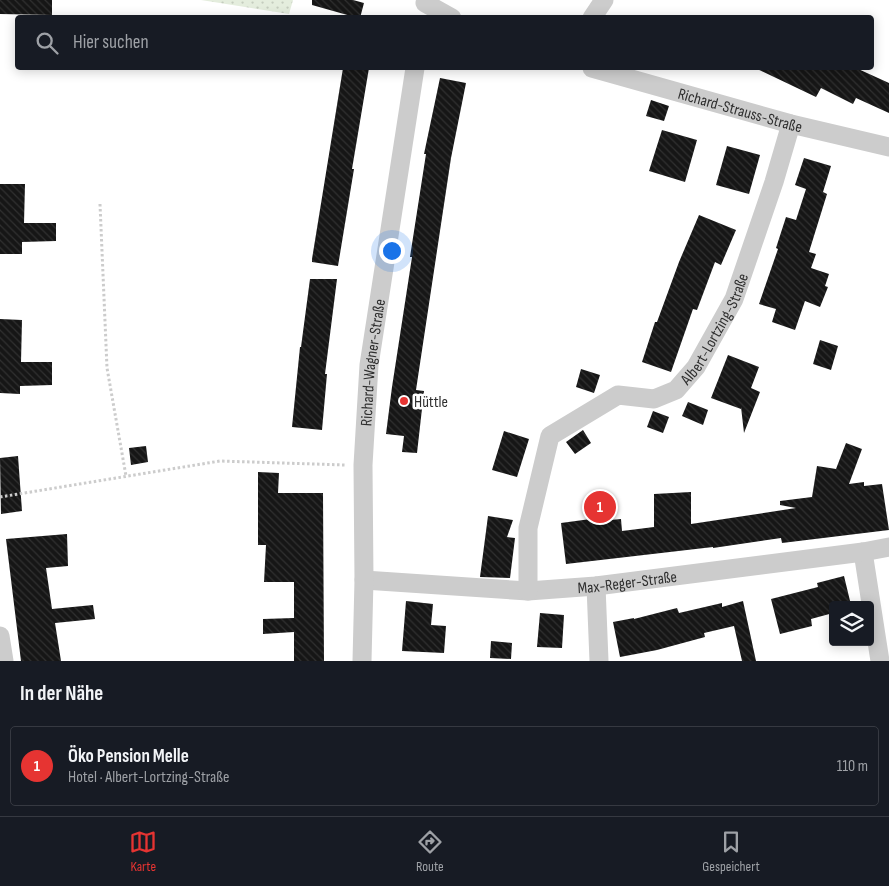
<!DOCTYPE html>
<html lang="de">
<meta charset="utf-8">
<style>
:root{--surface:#171b24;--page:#242831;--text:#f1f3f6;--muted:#9ea1a6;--line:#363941;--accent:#e63432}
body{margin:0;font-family:"Sofia Sans Condensed",sans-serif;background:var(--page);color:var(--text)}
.controls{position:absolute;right:15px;bottom:15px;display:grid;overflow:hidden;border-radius:5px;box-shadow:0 2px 12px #0003}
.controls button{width:45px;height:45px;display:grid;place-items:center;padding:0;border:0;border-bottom:1px solid var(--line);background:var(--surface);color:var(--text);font:25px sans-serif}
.you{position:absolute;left:391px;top:250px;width:18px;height:18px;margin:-12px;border:4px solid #fff;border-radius:50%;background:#1a73e8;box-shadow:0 0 0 8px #1a73e833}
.badge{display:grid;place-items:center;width:32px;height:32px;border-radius:50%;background:var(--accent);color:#fff;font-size:16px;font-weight:700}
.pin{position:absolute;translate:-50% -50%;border:2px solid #fff;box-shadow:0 1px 5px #0006}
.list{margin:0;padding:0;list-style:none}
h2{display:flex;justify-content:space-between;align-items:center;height:65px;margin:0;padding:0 20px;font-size:21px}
h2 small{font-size:16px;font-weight:400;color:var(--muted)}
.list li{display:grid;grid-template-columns:32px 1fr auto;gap:15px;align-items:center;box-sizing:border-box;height:80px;margin:0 10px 10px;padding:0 10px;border:1px solid var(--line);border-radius:5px}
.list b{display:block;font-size:19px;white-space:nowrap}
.list p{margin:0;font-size:16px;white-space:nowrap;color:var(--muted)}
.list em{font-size:16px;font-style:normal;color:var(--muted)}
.icon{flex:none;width:28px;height:28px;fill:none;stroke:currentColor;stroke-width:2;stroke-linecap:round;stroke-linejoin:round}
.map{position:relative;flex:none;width:889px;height:661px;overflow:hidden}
.search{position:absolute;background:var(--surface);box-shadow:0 2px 12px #0003;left:15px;right:15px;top:15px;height:55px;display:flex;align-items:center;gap:12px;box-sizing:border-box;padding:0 18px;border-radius:5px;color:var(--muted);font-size:19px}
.sheet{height:155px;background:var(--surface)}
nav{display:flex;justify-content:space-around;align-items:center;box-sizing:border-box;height:70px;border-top:1px solid var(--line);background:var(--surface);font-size:14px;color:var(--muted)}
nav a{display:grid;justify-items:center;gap:2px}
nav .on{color:var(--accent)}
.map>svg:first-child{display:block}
.garden{fill:url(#garden-dots)}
.building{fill:url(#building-back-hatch)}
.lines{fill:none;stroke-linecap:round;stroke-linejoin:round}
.path{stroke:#ccc;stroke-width:3;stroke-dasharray:2.5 2.5;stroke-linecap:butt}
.street{stroke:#ccc;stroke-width:19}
.poi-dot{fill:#e63432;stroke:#fff;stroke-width:2}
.labels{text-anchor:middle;stroke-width:5;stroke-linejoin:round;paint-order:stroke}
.street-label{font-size:16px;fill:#2f2f2f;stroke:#fff}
.poi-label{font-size:16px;fill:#2f2f2f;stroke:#fff;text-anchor:start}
</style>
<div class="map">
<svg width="889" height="661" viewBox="0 0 889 661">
<defs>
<pattern id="garden-dots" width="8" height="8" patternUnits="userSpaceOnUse" patternTransform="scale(1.25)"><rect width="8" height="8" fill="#e4eddd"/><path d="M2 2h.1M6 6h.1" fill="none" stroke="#c4ccbe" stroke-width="1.8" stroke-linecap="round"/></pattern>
<pattern id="building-back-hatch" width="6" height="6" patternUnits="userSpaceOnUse" patternTransform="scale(1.25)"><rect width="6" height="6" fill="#161616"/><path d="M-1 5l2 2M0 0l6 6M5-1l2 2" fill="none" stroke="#303030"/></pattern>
</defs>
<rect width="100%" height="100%" fill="#fff"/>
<path class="garden" d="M201,0H293L289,14Z"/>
<path class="building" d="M0,0H52V15L0,14Z
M312,0H353L364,3L360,18H358L312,5Z
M343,68H369L352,169H354L338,266L312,262V259Z
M755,68H856L889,83V113L856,98L853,104L821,88L816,97Z
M440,78L466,83L451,158L416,390L424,391L417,453L402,452L404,436L386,434L392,387L412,257H410L426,154H424Z
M651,100L669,106L664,121L646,116Z
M662,130L697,140L685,182L649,171Z
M727,146L760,155L749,194L716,185Z
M804,158L831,166L823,192L827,194L809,252L816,254L811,268L829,274L825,286L828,287L820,307L805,301L795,330L772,322L776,309L759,304L778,249L776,248L786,217L796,220L806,189L795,185Z
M0,184H25L24,223H56V241L22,242V254H0Z
M699,215L736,230L721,265L715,262L697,310L693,309L671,372L642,362L655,322H657L679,262Z
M310,279H337L325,374H327L322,430L292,427L300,347H301Z
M0,319L22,320L21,362H52V385L20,386V394L0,393Z
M820,340L838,346L831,370L813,364Z
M728,355L759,367L751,388L760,392L744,433L741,407V409L711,398Z
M581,369L600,375L594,393L576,387Z
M688,402L708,410L703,425L682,416Z
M653,411L669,417L663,433L647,427Z
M583,430L591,443L575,454L566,442Z
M504,431L529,439L517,477L492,470Z
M846,443L862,449L849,484L864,482V486L882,484L889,530L782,543L781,538L713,548V547L566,564L561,523L598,518L599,521L621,519L622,531L654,527V494L691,492V524L796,508L780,505V501L812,497L817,466L836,469Z
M146,446L148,462L131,465L129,448Z
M18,456L22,511L1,514L0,458Z
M258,472L279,473L278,493H323L324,661H294V632L263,634V619L294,618V582H264L266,545H258Z
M488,516L513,520L507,537L515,538L510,578L480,577Z
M67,534L68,566L46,568L52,609L93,605L95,619L55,623L61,661H21L6,539Z
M844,576L851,605H833V613L811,619L812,626L780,634L771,599L818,587L817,583Z
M406,601L433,604L431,625L446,626L444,653L402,651Z
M743,601L756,661H742L734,626L704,633L705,637L657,650L620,657L613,622L634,618V619L677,608L679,613L722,603V607Z
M540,613L564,615L562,648L537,647Z
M491,641L512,643L511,659L490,658Z"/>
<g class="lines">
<path class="path" d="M100,204L107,368L126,476
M0,497L220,461L345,465"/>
<g class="street">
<path d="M425,3L452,18"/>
<path d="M592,18L604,0"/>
<path id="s1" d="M592,68L791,124L889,147"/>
<path d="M863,552L880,661"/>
<path id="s2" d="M364,580L528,591L596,586L863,552L889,547"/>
<path d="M596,586L599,661"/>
<path id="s3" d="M528,591V528L550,436L618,395L654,399L676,390L696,367L734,299L774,182L791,124"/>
<path d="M0,636L4,661"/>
<path id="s4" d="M362,661L364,580L363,465L369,365L415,68"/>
</g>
</g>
<circle class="poi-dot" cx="404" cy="401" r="5"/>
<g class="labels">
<g class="street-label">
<text dy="6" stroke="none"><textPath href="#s1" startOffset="154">Richard-Strauss-Straße</textPath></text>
<text dy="6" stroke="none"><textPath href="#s3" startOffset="370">Albert-Lortzing-Straße</textPath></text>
<text dy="6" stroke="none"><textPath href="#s4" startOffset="299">Richard-Wagner-Straße</textPath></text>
<text dy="6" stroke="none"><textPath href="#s2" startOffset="264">Max-Reger-Straße</textPath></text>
</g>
<g class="poi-label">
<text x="414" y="407">Hüttle</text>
</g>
</g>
</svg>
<div class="controls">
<button><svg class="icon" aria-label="layers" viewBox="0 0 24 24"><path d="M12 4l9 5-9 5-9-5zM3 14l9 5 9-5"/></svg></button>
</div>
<div class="you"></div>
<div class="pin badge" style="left:600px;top:507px">1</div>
<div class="search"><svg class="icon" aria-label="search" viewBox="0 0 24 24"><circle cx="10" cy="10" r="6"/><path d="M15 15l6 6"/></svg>Hier suchen</div>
</div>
<section class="sheet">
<h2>In der Nähe<small></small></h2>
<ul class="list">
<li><span class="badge">1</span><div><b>Öko Pension Melle</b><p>Hotel · Albert-Lortzing-Straße</p></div><em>110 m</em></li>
</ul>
</section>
<nav>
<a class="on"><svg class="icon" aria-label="map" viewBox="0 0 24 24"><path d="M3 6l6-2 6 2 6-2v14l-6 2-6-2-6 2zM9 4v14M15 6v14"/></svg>Karte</a>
<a><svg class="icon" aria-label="directions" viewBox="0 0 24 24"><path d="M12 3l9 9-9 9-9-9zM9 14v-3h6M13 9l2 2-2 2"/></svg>Route</a>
<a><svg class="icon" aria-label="saved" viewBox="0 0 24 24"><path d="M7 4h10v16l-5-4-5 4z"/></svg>Gespeichert</a>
</nav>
